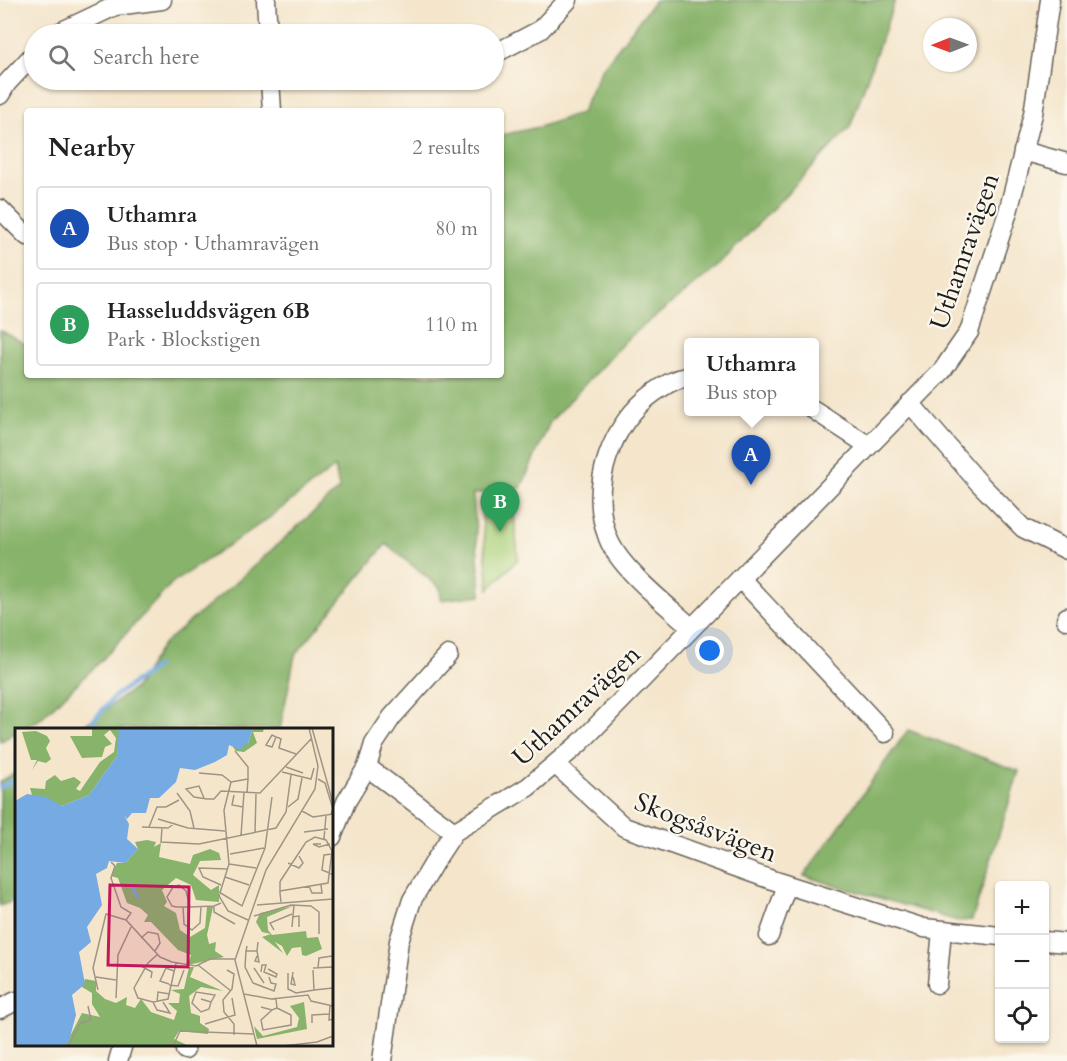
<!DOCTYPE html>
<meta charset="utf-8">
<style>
:root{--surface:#fff;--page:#f6f6f6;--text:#222;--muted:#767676;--line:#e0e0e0;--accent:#d1495b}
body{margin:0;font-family:Cardo,serif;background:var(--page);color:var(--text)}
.controls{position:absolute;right:18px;bottom:18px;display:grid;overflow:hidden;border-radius:6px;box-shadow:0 2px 4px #0004}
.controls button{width:54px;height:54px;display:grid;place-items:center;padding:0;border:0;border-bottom:2px solid var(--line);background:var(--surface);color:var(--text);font:30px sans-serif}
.compass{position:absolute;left:923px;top:18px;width:54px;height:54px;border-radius:50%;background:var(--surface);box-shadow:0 2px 4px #0004;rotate:269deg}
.you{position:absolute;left:710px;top:651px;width:21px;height:21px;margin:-15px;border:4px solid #fff;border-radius:50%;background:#1a73e8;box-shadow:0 0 0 9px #1a73e833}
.badge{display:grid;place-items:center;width:39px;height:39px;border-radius:50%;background:var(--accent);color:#fff;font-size:20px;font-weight:700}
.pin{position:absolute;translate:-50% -50px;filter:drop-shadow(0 2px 3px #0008)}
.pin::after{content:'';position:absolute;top:32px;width:21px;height:18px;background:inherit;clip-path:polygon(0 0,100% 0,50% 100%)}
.popup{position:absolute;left:684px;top:338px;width:135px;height:78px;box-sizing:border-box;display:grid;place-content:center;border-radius:6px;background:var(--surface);filter:drop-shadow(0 2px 4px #0005);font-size:20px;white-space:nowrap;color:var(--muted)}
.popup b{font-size:22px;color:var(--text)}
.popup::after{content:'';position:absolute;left:50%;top:100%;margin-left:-12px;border:12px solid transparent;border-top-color:var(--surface)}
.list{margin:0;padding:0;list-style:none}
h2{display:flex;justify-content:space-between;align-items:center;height:78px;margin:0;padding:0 24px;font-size:26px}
h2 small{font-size:20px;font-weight:400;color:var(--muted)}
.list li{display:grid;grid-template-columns:39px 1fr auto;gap:18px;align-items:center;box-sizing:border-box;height:84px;margin:0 12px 12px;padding:0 12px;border:2px solid var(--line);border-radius:6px}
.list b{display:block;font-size:22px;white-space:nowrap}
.list p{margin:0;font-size:20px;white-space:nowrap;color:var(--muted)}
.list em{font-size:20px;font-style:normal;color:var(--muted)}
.icon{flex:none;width:33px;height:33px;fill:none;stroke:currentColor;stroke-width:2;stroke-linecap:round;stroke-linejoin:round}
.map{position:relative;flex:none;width:1067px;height:1061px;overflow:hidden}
.search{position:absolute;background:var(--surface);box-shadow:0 2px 4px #0004;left:24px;top:24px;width:480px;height:66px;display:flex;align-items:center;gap:15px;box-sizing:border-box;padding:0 21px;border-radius:33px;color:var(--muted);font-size:22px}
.panel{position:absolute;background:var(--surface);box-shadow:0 2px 4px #0004;left:24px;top:108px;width:480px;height:270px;border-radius:6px}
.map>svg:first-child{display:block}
.green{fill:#abd17b;stroke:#64764c;stroke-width:1.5}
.forest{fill:#88b36b;stroke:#526844;stroke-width:1.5}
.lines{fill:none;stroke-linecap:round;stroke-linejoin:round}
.stream{stroke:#76aae3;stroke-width:4.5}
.minor-casing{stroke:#686259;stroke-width:21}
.minor{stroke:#fff;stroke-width:18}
.labels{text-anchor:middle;stroke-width:4.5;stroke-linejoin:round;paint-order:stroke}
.street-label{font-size:26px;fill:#1c1c1c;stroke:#fbf7ec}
.inset-river{fill:none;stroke:#76aae3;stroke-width:3}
.inset-road{fill:none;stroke:#9e9585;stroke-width:1.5}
.view{fill:#c2185b;fill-opacity:0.15;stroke:#c2185b;stroke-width:3}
.inset-edge{fill:none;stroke:#1c1c1c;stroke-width:3}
</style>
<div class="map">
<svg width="1067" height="1061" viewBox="0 0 1067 1061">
<rect width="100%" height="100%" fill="#fbf7ec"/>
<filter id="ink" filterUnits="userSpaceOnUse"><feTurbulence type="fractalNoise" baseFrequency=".0167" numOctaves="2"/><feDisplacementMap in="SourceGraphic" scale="12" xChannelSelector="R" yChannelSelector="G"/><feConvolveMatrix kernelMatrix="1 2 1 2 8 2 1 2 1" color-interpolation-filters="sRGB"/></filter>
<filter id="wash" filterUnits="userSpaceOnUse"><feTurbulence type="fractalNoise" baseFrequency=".008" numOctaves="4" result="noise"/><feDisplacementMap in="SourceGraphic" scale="24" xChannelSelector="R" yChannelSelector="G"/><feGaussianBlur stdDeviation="1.35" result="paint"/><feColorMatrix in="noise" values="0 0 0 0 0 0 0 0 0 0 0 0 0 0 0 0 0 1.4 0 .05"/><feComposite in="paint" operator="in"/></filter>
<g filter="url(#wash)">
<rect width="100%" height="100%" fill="#f4e5cb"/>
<path class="green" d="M513,502L518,559L489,589L481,504Z"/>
<path class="forest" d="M655,0H895L850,127L717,267L626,340L550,422L521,488L473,494L481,595L441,600L440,588L386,544L295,655L280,729H79L136,687L163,644L233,585L339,489L335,467L269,518L171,584L102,660L39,720L21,729L16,730V732L0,742V330L27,345V375H501V135L539,127L581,113L601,70Z
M908,730L1019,771L972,920L958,921L804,876Z
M16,772V900L0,906V782Z"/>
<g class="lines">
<path class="stream" d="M85,730L115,696L156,667
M0,787L16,779"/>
</g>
</g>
<g filter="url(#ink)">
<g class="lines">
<defs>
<path id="minor" d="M266,0L268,34
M56,34L115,6L162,0
M494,54L540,30L568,0
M270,80L272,111
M0,95L7,83L34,54
M1023,151L1067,163
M0,209L27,236
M688,377C674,379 667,384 655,392C611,423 588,486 608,538C619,568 668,606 692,628
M910,403L979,483L1023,528L1067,550
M814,410L869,446
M740,578L885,733
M1066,620L1067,617
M555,764L624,827L772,880L924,928L1000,936
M367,767L374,744L392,717L448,655
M332,837L346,802L367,767L454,832
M769,936L787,885
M1044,941L1067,943
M937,984L942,930
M0,1009L16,1001
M185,1050L186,1044
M118,1061L123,1044
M382,1061L399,941L412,900L435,861L454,832L528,787L581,742L942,371L969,332L1008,212L1033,114L1050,0"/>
</defs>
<use href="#minor" class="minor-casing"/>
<use href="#minor" class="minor"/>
</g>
</g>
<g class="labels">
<g class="street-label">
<text transform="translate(964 251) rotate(-71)" y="9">Uthamravägen</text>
<text transform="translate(576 705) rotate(-43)" y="9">Uthamravägen</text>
<text transform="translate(706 827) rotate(21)" y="9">Skogsåsvägen</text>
</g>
</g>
<g transform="translate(15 728)">
<rect width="318" height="318" fill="#f4e5cb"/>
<path d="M77,0H104L105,8L102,28L74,67L47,78L17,67L15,60L30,61L31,53L40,47L46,53L59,49L66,54L61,61L65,63L85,34L99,24L101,10L95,2L89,7L97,16L90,19L87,29L67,30L55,8H77ZM238,0H249L248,4H238L242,15L229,24L221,23L218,19L233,15ZM21,3L32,8L35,13L31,20L36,31L31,35L23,33L17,42L22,32H16L7,4ZM132,112L141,114L139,119L146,115L144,129L175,136L178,127L195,121L204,125L206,132L185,133L178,147L196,162L204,157V174L181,172L176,157L161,150L147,162L152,174L149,178L161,185L165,202L175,209L190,200L192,179H198L192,207L194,216L201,214L200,223L209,229L173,237L176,227L163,222L136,194H129L133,187L125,180L112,175L103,150L96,148L102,135H110L123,121L120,114ZM278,178L252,189L253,202L257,207L291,203L292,210L303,209L307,221L291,228L287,227L286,219L277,220L272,228L267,218L260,214L268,225L247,209L256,206L247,204L241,194L245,185ZM174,239H179L175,249L208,263L186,259L174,268L176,285L185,288V295L194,301L193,306L164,303L159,311L174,318H50L67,285L85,289L77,276V265L67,259L70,251L81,253V263L90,271L101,275L112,269L111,277L120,280L126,271L136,284L159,292L162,283L153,275H164L165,266L156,262L169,261ZM289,274L292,301L242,311L239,298L248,308L282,299L284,290L275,278Z" fill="#88b36b"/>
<path d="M104,0H238L233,15L225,22L214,17L212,27L200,34L180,42L165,40L161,54L144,70H135L131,85H117L112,91L109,87L114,96L112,111L123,121L110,135L94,133L92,140L81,146L87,177L72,199L76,214L64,224L70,256L57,267L61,287L54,313L50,318H0V73L12,66L31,69L47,78L74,67L102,28Z" fill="#76aae3"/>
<path class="inset-river" d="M114,155L124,170"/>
<path class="inset-road" d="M297,0L318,75M261,9L257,19L251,17L257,7L261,9L264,10L266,11L264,20L281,26M220,23L233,39V51M271,39L288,45M267,44L296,51L299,40M184,45L207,47L216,54L209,82L214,136L204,168L213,183L233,192M303,51L310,55L318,81L316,86M216,54L233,51L232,65M162,65L175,83L179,100M219,67L217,77L228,79M189,70L184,58L171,61L179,69L192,71H199L206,63L245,65L296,11M273,79L283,71L287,50M287,83L298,89L318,86M143,91L173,100L210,103M127,99L153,100L160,95M134,99L142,79H151L164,72M147,100L146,114L184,116L261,100L271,84L276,47M240,104L241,66M289,104L313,101M226,108L229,64M309,111L311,87M306,116H298L304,119L315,116M215,126L249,120M96,134L100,138L96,150L106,179L116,185L111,192M273,135L284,140L288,135L284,128M214,136L241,140M317,146L307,142L309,127L317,126M210,149L234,157M206,157L188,149L184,140L213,141M294,158L297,165H307L306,157M265,163L313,155L317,123L311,112L300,109L291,114L266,152L265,154V165L266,174M204,164L227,178L250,120L257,69M242,177L318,171M199,178V184L220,196M168,179L169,196L177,202L185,195L186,178M175,179L171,163L164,157L158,159L152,169L157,178L162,179H175L199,178L206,175M239,188L276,177L296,178L304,184V206M277,189L284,188V199M277,199L279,177M259,202L255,195L277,186M126,210L133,204L143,206L145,215L140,223M232,218L231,223H242L243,214M231,223L230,239L238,255L259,263L261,256L256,255L254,249M242,223L244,234L240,233L242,228M143,226L133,235L119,260L123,270L138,274L153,271L161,235M183,237L216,263M126,238L137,244L136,250M239,240L249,255M298,240L318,239M303,240L304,230L317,228M212,242L219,246L217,261L208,272L209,284L219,296V307M246,244L247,237H251L249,244L261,249L262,246L253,241M273,245V261L281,265L299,262L298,242M81,249L101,252M278,249L280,257L276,256L278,244M154,256L145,253L151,240L159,243M154,257L163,258L169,242M83,262L78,240L91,186L111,192L145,229L157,234L181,238L195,231H220M299,262L318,260M229,266L256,271L293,267L296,273L318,278M101,270L103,227L116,199M186,271L196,274L194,281L186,284L177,275L181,264L200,267L196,274M138,274L142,282L155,285L148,274M142,274L143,264L155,266M315,277L314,292L318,291M246,279L257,282L262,280L261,271M257,282L246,292L248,302L276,297V287L262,280M297,295V287L314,286M190,296L220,287L217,270M53,318L66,295L76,292L73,278M158,318L165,303L239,306M242,318L220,232L251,142L300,61L303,38L294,0M268,318L302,314L318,308"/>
<path class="view" d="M95,157L174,159L173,239L93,237Z"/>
<rect width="318" height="318" class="inset-edge"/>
</g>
</svg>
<div class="controls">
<button>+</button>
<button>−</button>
<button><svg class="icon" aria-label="locate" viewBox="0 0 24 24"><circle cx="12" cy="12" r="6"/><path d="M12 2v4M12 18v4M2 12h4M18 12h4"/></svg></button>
</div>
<svg class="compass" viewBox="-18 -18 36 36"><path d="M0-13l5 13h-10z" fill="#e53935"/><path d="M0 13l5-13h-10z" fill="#767676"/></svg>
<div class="you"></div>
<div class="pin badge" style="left:751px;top:485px;background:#1a4fb4">A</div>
<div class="popup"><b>Uthamra</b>Bus stop</div>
<div class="pin badge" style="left:500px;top:532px;background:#2e9e5b">B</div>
<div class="search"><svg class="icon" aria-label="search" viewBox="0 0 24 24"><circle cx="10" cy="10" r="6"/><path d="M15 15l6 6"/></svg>Search here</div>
<section class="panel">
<h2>Nearby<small>2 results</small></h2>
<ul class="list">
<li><span class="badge" style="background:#1a4fb4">A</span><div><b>Uthamra</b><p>Bus stop · Uthamravägen</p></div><em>80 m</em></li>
<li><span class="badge" style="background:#2e9e5b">B</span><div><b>Hasseluddsvägen 6B</b><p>Park · Blockstigen</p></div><em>110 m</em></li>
</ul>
</section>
</div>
